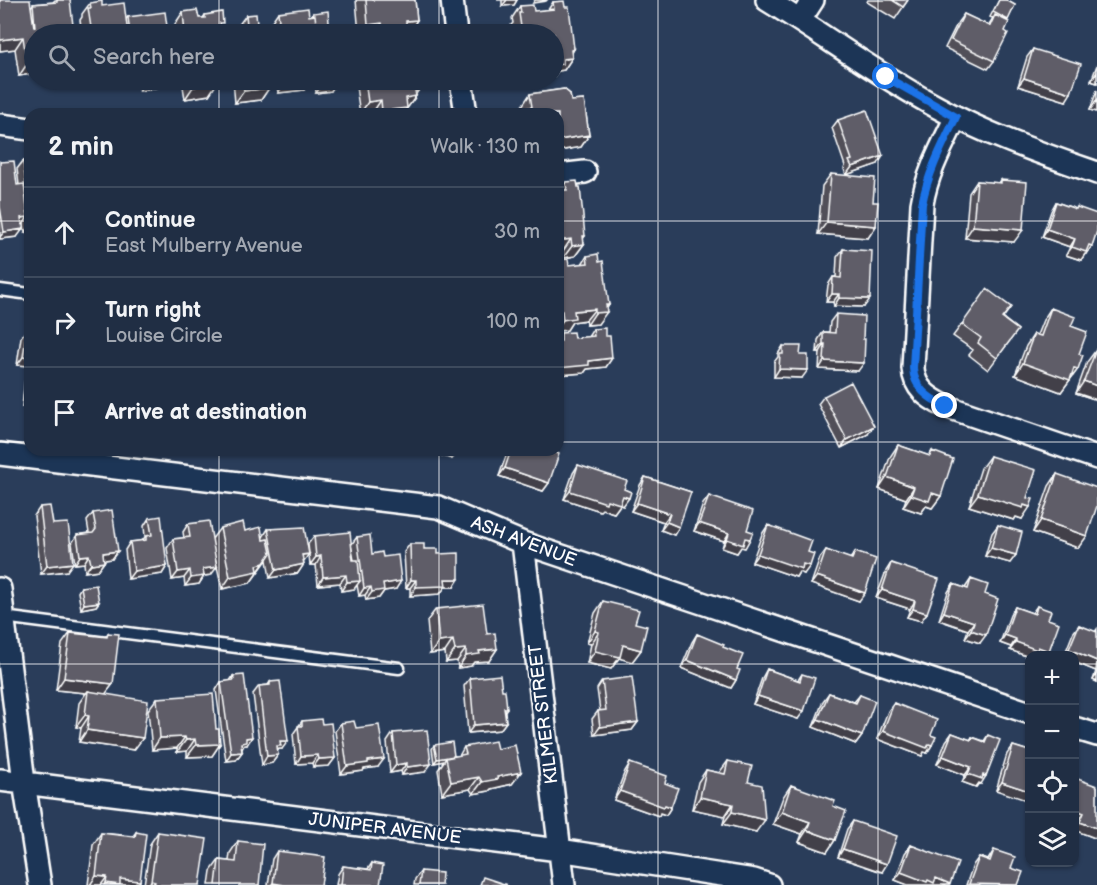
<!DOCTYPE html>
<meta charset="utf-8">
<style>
:root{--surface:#202e44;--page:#28364b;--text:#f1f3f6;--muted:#a2a8b2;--line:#3d4a5d}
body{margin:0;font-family:"Balsamiq Sans",sans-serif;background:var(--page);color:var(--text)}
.controls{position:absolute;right:18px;bottom:18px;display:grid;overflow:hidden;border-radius:12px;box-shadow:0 2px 4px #0004}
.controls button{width:54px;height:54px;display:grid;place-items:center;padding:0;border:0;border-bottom:2px solid var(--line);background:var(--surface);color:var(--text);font:30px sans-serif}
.stop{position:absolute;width:18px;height:18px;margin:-14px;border:4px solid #1a73e8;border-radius:50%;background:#fff}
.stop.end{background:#1a73e8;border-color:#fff;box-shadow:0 2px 6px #0008}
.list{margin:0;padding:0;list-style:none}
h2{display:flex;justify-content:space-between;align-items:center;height:78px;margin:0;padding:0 24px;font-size:26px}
h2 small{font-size:20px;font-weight:400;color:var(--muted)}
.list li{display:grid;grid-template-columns:39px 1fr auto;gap:18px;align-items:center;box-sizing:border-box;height:90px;padding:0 24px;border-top:2px solid var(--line)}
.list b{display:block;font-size:22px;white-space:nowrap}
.list p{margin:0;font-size:20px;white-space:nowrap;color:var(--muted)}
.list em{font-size:20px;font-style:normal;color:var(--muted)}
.icon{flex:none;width:33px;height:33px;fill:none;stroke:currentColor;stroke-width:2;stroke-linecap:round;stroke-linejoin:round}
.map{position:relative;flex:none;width:1097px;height:885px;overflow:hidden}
.search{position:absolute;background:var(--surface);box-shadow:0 2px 4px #0004;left:24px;top:24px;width:540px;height:66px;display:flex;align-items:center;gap:15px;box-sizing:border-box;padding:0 21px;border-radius:33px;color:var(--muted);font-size:22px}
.panel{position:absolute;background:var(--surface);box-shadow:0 2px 4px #0004;left:24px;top:108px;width:540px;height:348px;border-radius:18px}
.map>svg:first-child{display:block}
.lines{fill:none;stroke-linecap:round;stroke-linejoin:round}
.service-casing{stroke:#fff;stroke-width:15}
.minor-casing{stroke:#fff;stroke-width:26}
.service{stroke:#1d3557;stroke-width:10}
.minor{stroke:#1d3557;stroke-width:21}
.wall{fill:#515059;stroke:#fff;stroke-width:1.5}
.shaded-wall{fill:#424149;stroke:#fff;stroke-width:1.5}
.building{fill:#5e5d68;stroke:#fff;stroke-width:1.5}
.route{stroke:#1a73e8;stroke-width:8}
.grid{fill:none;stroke:#fff;stroke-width:1.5;stroke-opacity:0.55}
.labels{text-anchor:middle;stroke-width:4.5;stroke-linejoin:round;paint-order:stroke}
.street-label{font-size:18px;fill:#fff;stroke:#1d3557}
</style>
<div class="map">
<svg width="1097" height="885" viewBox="0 0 1097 885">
<rect width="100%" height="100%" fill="#2a3d5a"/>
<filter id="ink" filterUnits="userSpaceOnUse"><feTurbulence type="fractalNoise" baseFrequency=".0167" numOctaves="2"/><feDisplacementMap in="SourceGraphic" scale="12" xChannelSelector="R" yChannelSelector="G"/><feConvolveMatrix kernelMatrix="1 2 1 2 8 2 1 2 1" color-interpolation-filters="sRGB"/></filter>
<g filter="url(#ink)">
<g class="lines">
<defs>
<path id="service" d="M0,290L30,294
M3,617L399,668"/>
<path id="minor" d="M452,0L456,34
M767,0C824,35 878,75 937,107C987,135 1043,154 1097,173
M800,20L813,0
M461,80L466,114
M956,117C942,146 927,173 922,204L913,368C914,388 928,398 945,406L1097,458
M0,125L30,129
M558,175L585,172
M0,454L438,507L523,543L1030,713
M523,543L564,885
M0,589L24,782L40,885
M1074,728L1097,735
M0,780L559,850L754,880L769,885"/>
</defs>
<use href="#service" class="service-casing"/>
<use href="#minor" class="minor-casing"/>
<use href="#service" class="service"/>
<use href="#minor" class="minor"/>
</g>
<path class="wall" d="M0,0L31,7L33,4L53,2L55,0H70L34,34V70L31,74L19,76L15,49L0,51Z
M356,0H415L417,20L409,32L401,33L400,34H406H359Z
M497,0H517L514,5L502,6V0Z
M868,0H908L895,19L867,2Z
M999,0H1006L1015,5L1007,21L1005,31L994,61L988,69L945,48L958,22L964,14L988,26L993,18L990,17Z
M553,2L565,7L574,49L572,53V58L564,70L558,71L554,76V34H512L511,25L513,23L512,18L520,6L534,11L548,10Z
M90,3L102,6L126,19L128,17L168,34H82L80,20L82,17V14Z
M183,12L199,18H203L205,15L221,27L222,30L223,28L238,26L246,15L257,24L263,34H176V33L175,24Z
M278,12L309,16H311L313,13L330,34H270L271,31L270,24Z
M1033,49L1066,101L1018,86L1027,57Z
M1097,65V83L1091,81Z
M138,80H170L165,86L154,88V85L151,89L139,91Z
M182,80H216L217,83L209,95L185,99Z
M233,80H268L269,88L261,100L235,103Z
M276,80H311L304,90L278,93Z
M315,80H336L331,91L316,93Z
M355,80H416L418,91L416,94V96L403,114H373V112L360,114Z
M564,89L570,94L571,101L584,100L589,135L581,147L558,151V114H508L510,110L522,108V106L530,94Z
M1097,90V112L1090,110Z
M838,120L878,164L846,175L844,169L845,166L832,128Z
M30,160V232L25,233L24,223L22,225L17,237L0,239V162L17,185H19L17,169L23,161Z
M831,174L873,202L876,226L868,238L818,234L822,186Z
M1001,180L1014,242L965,238L969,193L977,181L999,183Z
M566,182L583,239L584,244L575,256L563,258V251H558V190H560Z
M1056,202L1076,209L1077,207L1086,254H1085L1081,260L1066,255L1070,247L1042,237L1051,211Z
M843,249L864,307L834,306L833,302H826L828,285L833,277H836L837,257Z
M587,256L599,262L609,305L598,324L587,325L586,320L572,322L567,330L558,331V260L569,265L582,264Z
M1011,307L1003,318L1018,330L988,370L969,355L973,350L953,336L962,324Z
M1051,308L1071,326L1079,354L1078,369L1061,392L1015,375L1026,346L1034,334L1037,335L1043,320Z
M836,314L858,371L819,369L820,352H817L818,340L823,332H829L830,322Z
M30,326V366L17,365L21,337L27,329H29Z
M593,329L605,336L612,358L606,367L587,369L584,373L558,375V337L561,333L574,338L588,337Z
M783,346L802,378L774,377V362L778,357V354Z
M1096,350L1097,351V400L1076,393L1087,362Z
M30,371V408L22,407L25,377Z
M824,396L868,434L841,448L818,404Z
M898,445L929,456L932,451L941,496L932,508L926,506L921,513L903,507L906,499L879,489L890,457Z
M508,450H549V483L543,491L499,476Z
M990,456L1027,498L1022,519L1016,517L1014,520L969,506L981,468Z
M578,465L624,489L623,506L620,505L614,513L602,509L600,511L564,499L573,473Z
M1057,474L1078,548L1033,532L1049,486Z
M645,477L691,492L674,535L661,530L664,522L631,511L640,485Z
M709,496L747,530L750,539L745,548L741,547L737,553L722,548L724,541L694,531L703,504Z
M40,507L53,524L67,571L41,574L34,516Z
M93,513L112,559L104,560V562L98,570L85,572L84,563L75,564L72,543L77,535L89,533L87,521Z
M149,518L167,566L162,574L128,579L125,550L130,542L142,541L145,537L144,526Z
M188,524L212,539L220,528L245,531L263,537L268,529L303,561L304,564L298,573L270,578L267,560L250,583L222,589L215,557L211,575L204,576L199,584L185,586L184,578L172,580L167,548L173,539L184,538L183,532Z
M768,525L808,552L804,574L799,572L796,577L752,562L762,534Z
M998,525L1016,555L1010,563L985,556L992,533Z
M314,536L353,560H354L351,545L357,537L372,554L383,557L396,589L384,591L379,598L366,600L365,595L359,596L357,585L354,589L341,591L340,583L318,585L316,565H310L308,544Z
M410,544L438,554L454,587H445L440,594L410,596V588H406L404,552Z
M826,550L850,559L855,552L859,601L811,584L820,558Z
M891,563L927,613L921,621L907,617L910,609L876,598L886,571Z
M971,579L985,594L980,643L965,638L968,630L939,620L948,592L953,584L965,588Z
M81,587L99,602L96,606L81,609L78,592Z
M603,601L635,623L641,650L632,662L619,658L611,669L587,663L591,644L587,643L595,613Z
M1037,606L1048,619L1029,657L1010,650L1011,647L1000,643L1010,615L1015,607L1032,613Z
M436,609L487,634L497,649L489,661L474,662L471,666L458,668L457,661L446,662L445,652L430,654L427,621Z
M1079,625L1095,632L1097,629V682L1093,680L1096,671L1074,662V656H1064L1073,633Z
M70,633L105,637L108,633L113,684L105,694L134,750L79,742L81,728L76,727L79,703L86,693L56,690L62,644Z
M697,634L723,647L737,669L736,680L731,688L681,668L692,642Z
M767,669L798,680L802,674L798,719L753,704L762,678Z
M233,676L247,745H244L242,749V752L236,760L226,761L216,690L221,682L230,681Z
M470,678L502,690L507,708L505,711L506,722L500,730L468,733L464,686Z
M602,681L638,722L632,730L594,735L592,719L598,711H600L597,689Z
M270,682L282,749H279L277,751L278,755L272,763L262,765L253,694L259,686L268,685Z
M829,693L854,702L860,695L862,736L856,744L813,727L823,701Z
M157,698L216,729L220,744L212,756L187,757V751L177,752V748L152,750L148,710Z
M894,703L931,735L932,745L927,753L924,752L922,756L877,739L888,711Z
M302,721L322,724L335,758L329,766L313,767L312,763L296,764L293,734Z
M341,723L378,767L364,769L363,771L341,774L335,731Z
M393,733L425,772L402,775L401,771L390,773L387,742Z
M952,733L970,740L972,737L984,741L988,735L981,784L979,783L976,787L962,782L965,775L937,764L946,741Z
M434,745L454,756H459L464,747L497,749L521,772L512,784L491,789L489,791L473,794L470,789L442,794L438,770L444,761L434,763L432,749Z
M1013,746L1029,751L996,790L1007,754Z
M728,761L748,782L756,832L723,824L725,816L692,809L698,782L706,770L719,773Z
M630,763L665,783L671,807L666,815L660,813L659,816L614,800L625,771Z
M791,785L835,840L827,852L799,842L802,834L773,824L783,797Z
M1097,786L1095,838L1074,830L1078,821Z
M853,821L882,872L838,857L847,829Z
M136,832L140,881L138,885H88L93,845L101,833L133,836Z
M158,832L200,885H144L150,844Z
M238,841L259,885H209L211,871L219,860L229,861L230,853Z
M911,845L949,885H908L895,880L905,853Z
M994,850L1011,868L1018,885H966L973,865L979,857L988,860Z
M277,851L321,885H268L272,859Z
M372,863L380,885H336L338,874L343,866L368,869Z
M421,871L441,885H414L415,879Z"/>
<path class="shaded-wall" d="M507,0H517L514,5L502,6Z
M535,0H547L546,1L533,3Z
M417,20L409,32L401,33L400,34H378L383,28L406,21Z
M382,23L375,34H361L368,25Z
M23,37L15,49L0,51V40Z
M574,49L567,59L572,58L564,70L558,71L554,76V65L571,50Z
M34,63V70L31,74L19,76L27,64Z
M1097,72V83L1091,81Z
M1024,78L1071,93L1066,101L1018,86Z
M105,80H116L103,82Z
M147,80H158L151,89L139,91Z
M160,80H170L165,86L154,88Z
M299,80H311L304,90L278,93L286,81Z
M217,83L209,95L185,99L193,87Z
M336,83L331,91L316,93L322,85Z
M269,88L261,100L235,103L244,91Z
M415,91H418L414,96H416L403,114H381L382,111Z
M381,100L373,112L360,114L368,102Z
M1097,100V112L1090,110Z
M589,135L581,147L558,151V140Z
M883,156L878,164L846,175L852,167Z
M28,217L23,225L15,226L21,218Z
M827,222L876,226L868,238L818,234Z
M30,226V232L25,233Z
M973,226L1023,230L1014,242L965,238Z
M23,229L17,237L0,239V237L4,232Z
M1047,229L1075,239L1070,247L1042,237Z
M583,236H585L579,245L584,244L575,256L563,258L572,246Z
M571,239L563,251H558V241Z
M1089,245L1092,246L1086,254H1085L1081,260L1066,255L1072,247Z
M832,294H839L833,302H826Z
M839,298L870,299L864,307L834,306Z
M606,305H609L604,312H607L598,324L587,325L595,313Z
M595,309L586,320L572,322L567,330L558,331V327L563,320L574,311Z
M823,344H825L820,352H817Z
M23,357L30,358V366L17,365Z
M612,358L606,367L587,369L584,373L558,375V368L589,361Z
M824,361L864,363L858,371L819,369Z
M1023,363L1074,368L1078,369L1061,392L1015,375Z
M779,369L808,370L802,378L774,377Z
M1084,381L1097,386V400L1076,393Z
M27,399H30V408L22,407Z
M874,426L868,434L841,448L847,440Z
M440,450H459L452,459L437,454Z
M505,468L549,483L543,491L499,476Z
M887,477L914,487L906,499L879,489Z
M570,491L607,500L623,496L629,498L623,506L620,505L614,513L602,509L600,511L564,499Z
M932,493L941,496L932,508L926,506L921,513L903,507L911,495Z
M978,494L1024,505L1030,507L1022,519L1016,517L1014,520L969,506Z
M637,503L670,514L664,522L631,511Z
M1041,520L1087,536L1078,548L1033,532Z
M667,522L679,527L674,535L661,530Z
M699,523L729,533L724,541L694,531Z
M745,538L750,539L745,548L741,547L737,553L722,548L727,539Z
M991,548L1016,555L1010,563L985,556Z
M118,551L112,559L97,561L103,553Z
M309,554L303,562L302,555Z
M758,554L803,564L810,566L804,574L799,572L796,577L752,562Z
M89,555L84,563L75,564L80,556Z
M321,556L316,565H310L316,557Z
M104,562L98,570L85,572L91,564Z
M73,563L67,571L41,574L47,566Z
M264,563L250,583L222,589L230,577L257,565Z
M304,564L298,573L270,578L276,570Z
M167,566L162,574L128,579L134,571Z
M217,567L211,575L204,576L199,584L185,586L191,578L203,569Z
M190,570L184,578L172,580L178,572Z
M346,575L340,583L318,585L323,577Z
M817,576L865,593L859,601L811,584Z
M445,579H459L454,587H445L440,594L410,596L416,587Z
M411,580H416L410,588H406Z
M360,581L354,589L341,591L347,582Z
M401,581L396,589L384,591L379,598L366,600L372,592L383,584Z
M371,587L365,595L359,596L364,588Z
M882,590L915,601L910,609L876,598Z
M99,602L96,606L81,609L84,604Z
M913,609L927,613L921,621L907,617Z
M944,612L974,622L968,630L939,620Z
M971,630L986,635L980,643L965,638Z
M595,631L599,632L591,644L587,643Z
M1005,635L1016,639L1011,647L1000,643Z
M453,640L445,652L430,654L439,642Z
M1016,642L1038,647L1049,651L1046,656H1029V657L1010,650Z
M623,645L641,650L632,662L619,658L611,669L587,663L595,651Z
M466,649L457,661L446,662L455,650Z
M497,649L489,661L474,662L471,666L458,668L466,656L479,651Z
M1069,649L1097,661L1096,671L1074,662V656H1064Z
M687,660L736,680L731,688L681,668Z
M1097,674V682L1093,680Z
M64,678L113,684L104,696L88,691L86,693L56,690Z
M758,696L804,711L798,719L753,704Z
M85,715L89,716L81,728L76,727Z
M818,719L862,736L856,744L813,727Z
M506,722L500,730L468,733L474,725Z
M638,722L632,730L594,735L600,727Z
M87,730L143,738L134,750L79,742Z
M883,731L929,744L932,745L927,753L924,752L922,756L877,739Z
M185,737L177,748L152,750L160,738Z
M252,737L247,745H244L241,750L235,751L246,738Z
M195,739L187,751L177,752L186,740Z
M280,741H288L282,749H279L275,754H271Z
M220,744L212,756L187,757L196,745Z
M242,752L236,760L226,761L231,753Z
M278,755L272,763L262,765L267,756Z
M318,755L312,763L296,764L301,756Z
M454,756L446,758L444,761L434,763L437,759Z
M943,756L971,767L965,775L937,764Z
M335,758L329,766L313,767L319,759Z
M384,759L378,767L364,769L363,771L341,774L347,766L368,761Z
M407,763L401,771L390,773L396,765Z
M431,764L425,772L402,775L407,767Z
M521,772L512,784L491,789L489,791L473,794L482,782L497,777Z
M968,774L983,775L986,776L981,784L979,783L976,787L962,782Z
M479,777L470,789L442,794L451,782Z
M1002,782L1029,791V801L996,790Z
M620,791L665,805L671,807L666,815L660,813L659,816L614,800Z
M700,797L733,804L725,816L692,809Z
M1074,809L1084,813L1078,821L1074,819Z
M732,812L765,820L756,832L723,824Z
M782,812L810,822L802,834L773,824Z
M1080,822L1097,828V835L1095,838L1074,830Z
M807,830L835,840L827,852L799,842Z
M843,849L887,864L882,872L838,857Z
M901,872L928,880L936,878L950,884L949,885H908L895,880Z
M96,876L107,877L101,885H90Z
M120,879L140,881L138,885H105L106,883Z
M151,881L155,882L152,885H148Z
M273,883L285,884L271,885Z"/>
<path class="building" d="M0,0H30L34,27H35L33,4L57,2V0H70L74,34H34V63L27,64L23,37L0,40Z
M366,0H415L417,20L406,21V25L383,28L382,23L368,25Z
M892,0H908L903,7Z
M999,0H1006L1015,5L1008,20L993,12Z
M102,1V6L124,3L128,34H92L88,8H91L90,3Z
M564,1L565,7H569L574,49L571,50L572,58L563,59V64L554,65V34H522L519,13H521L520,6L533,5L534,11L554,9L553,2Z
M308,8L309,16L315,15L317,34H280L278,21H279L278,12Z
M197,10L199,18H205V15L222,12L223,23H220L222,34H185L183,12Z
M328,11L330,34H317L315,15H314L313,13Z
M165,12L168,34H130L128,17Z
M256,14L257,24H262L263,34H224L223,28L247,25L246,15Z
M964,14L990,26L995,15L1009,22L1005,31L1008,33L994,61L951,40Z
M1033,49L1081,64L1071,93L1024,78Z
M192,80H216L217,83L193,87Z
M242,80H268L269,88L244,91Z
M286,80H299L286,81Z
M321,80H336V83L322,85Z
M365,80H416L418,91H415L416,96L406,98L407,108L382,111L381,100L368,102Z
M564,89L570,94L571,101L584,100L589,135L558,140V114H511L510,110L532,107L530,94Z
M867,110L883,156L852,167L849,161L852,160L838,120Z
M30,160V216L23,161Z
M14,161L17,185L24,184L28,217L21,218L23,229L4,232L0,206V162Z
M831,174L875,178L873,202H878L876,226L827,222Z
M1001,180L1027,182L1023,230L973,226L977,181L1001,183Z
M577,181L578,187H580L585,236H583L584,244L572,246L571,239L558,241V190H567L566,182Z
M1056,202L1076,209L1077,207L1097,214V231L1092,246L1089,245L1086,252L1072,247L1075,239L1047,229Z
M843,249L872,251L870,299L839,298V294H832L833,277L841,278Z
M598,254L599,262L603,261L609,305H606L607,312L595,313V309L574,311L575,318L563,320L562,311H559L558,307V260L568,259L569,265L588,263L587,256Z
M987,289L1011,307L1002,318L1018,330L997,358L978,343L981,338L962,324Z
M1051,308L1075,317L1071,326L1087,332L1079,354L1083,355L1078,369L1074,368L1070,380L1023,363L1034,334L1041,336Z
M836,314L864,316L863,339H865L864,363L824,361L825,344H823V332L835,333Z
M605,328V336H610L612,358L589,361V365L558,368V341H561V333L573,332L574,338L594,336L593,329Z
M27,329H30V358L23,357Z
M783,346H801L800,355H808V370L779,369L780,354H783Z
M1096,350L1097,351V386L1084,381Z
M30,377V399H27Z
M851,382L874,426L847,440L824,396Z
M898,445L930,456L932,451L953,459L941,496L932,493L929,501L911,495L914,487L887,477Z
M511,450H549L559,454L549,483L505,468Z
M990,456L1036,470L1027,498L1033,499L1030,507L1024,505L1023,508L978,494Z
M578,465L627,481L624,489L631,492L629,498L623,496L620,504L607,500L606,503L570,491Z
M1057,474L1097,488V506L1087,536L1041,520Z
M645,477L691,492L679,527L667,522L670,514L637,503Z
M709,496L753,511L747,530L753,532L750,539L745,538L743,545L727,539L729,533L699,523Z
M50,506L53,524L68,523L73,563L47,566L40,507Z
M112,510L118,551L103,553L104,562L91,564L89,555L80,556L77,535L93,533L96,529L93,513Z
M161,516L167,566L134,571L130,542L146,540V536L152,535L149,518Z
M209,521L217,567L203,569L204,576L191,578L190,570L178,572L173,539L190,537L188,524Z
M243,522L245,531L261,527L263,540L268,539L271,553L264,563L257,565L258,571L230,577L220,528Z
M768,525L812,541L808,552L814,554L810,566L803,564L802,569L758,554Z
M998,525L1022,532L1016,555L991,548Z
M304,527L309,554L302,555L304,564L276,570L268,529Z
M350,532L353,560H358L360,581L347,582L346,575L323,577L321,556L316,557L314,536Z
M370,535L372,554L382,552L383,557L398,555L401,581L383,584L384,590L372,592L371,587L364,588L357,537Z
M410,544H424V549H438V554L459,553V579H445L446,586L416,587V580H411Z
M826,550L852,559L855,552L876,559L865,593L817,576Z
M891,563L939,579L927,613L913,609L915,601L882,590Z
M971,579L988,585L985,594L998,599L986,635L971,630L974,622L944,612L953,584L968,589Z
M96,585L99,602L84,604L81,587Z
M603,601L639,610L635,623L647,626L641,650L623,645L620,657L595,651L599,632L595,631Z
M483,604L487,634L495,633L497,649L479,651L480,654L466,656V649L455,650L453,640L439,642L436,609Z
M1037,606L1051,611L1048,619L1059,623L1049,651L1038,647L1037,650L1016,642V639L1005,635L1015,607L1035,614Z
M1079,625L1097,632V661L1069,649Z
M70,633L107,637L108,633L119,634L113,684L64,678Z
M697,634L724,645L723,647L743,655L737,669L740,670L736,680L687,660Z
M767,669L800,681L802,674L815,678L804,711L758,696Z
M244,675L252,737L246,738V742L241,743L242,752L231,753L221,682L234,680L233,676Z
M500,675L502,690H505L507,708H504L506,722L474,725L470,678Z
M632,677L638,722L600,727L598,711L606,710L602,681Z
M280,681L288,741H280L281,746H277L278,755L267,756L259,686L270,685V682Z
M88,691L148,701L143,738L87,730L89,716L85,715Z
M829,693L856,703L860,695L875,701L862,736L818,719Z
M213,694L216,729H219L220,744L196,745L195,739L186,740L185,737L160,738L157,698Z
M894,703L937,720L931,735L936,737L932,745L929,744L927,748L883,731Z
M321,719L322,724L331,723L335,758L319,759L318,755L301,756L298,726H302V721Z
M354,721L356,728L379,725L384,759L368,761V763L347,766L341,723Z
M427,730L431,764L407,767V763L396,765L393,733Z
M952,733L971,740L972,737L985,742L988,735L1000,740L986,776L983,775L982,779L968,774L971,767L943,756Z
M495,741L497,749L515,745L521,772L497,777L498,779L482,782L479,777L451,782L446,758L466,754L464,747Z
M452,742L454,756L437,759L434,745Z
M1013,746L1029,751V791L1002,782Z
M728,761L752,766L748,782L762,785L765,820L732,812L733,804L700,797L706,770L725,774Z
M630,763L667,776L665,783L678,788L671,807L665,805L664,807L620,791Z
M1075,778L1097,786V828L1080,822L1084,813L1074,809Z
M791,785L835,801L833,806L846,811L835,840L807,830L810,822L782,812Z
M853,821L897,836L887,864L843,849Z
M136,832L146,834L140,881L120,879V885L106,883L107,877L96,876L101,833L135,837Z
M158,832L207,839L200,885H154L155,882L151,881Z
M238,841L263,844L259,885H216L219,860L236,862Z
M911,845L958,863L950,884L936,878L934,883L928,880L927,882L901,872Z
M994,850L1015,857L1011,868L1023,872L1018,885L969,884L979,857L990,861Z
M277,851L325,857L321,885H285L273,883Z
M372,863L383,865L380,885H341L343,866L371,870Z
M421,871L442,873L441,885H419Z
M483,877L507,885H480Z"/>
</g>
<g class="lines" filter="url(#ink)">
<path class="route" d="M886,77L956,117C942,146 928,173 922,204L913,368C914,388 928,398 945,406"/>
</g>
<path class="grid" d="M219,0V34M439,0V34M658,0V885M878,0V885M219,80V114M439,80V114M0,221H30M558,221H1097M0,442H30M558,442H1097M219,450V885M439,450V885M0,664H1030M1074,664H1097"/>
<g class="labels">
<g class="street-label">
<text transform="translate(524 541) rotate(21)" y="6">ASH AVENUE</text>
<text transform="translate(543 714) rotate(-97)" y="6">KILMER STREET</text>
<text transform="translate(385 828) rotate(7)" y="6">JUNIPER AVENUE</text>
</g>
</g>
</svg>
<div class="controls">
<button>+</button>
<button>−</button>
<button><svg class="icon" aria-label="locate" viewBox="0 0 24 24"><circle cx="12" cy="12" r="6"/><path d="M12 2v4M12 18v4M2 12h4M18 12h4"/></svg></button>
<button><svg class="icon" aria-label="layers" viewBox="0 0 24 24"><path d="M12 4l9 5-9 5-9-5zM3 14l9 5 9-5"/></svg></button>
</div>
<div class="stop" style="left:886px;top:77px"></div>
<div class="stop end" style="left:945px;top:406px"></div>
<div class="search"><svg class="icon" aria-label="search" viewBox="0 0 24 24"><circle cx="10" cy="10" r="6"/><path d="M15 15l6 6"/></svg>Search here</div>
<section class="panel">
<h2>2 min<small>Walk · 130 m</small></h2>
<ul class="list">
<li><svg class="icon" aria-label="ahead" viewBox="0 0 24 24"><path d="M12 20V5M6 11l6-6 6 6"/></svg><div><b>Continue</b><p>East Mulberry Avenue</p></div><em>30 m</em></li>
<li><svg class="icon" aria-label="right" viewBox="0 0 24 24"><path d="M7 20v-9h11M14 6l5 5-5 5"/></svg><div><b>Turn right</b><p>Louise Circle</p></div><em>100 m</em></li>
<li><svg class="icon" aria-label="arrive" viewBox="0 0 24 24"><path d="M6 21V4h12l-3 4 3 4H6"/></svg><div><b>Arrive at destination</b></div></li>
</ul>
</section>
</div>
